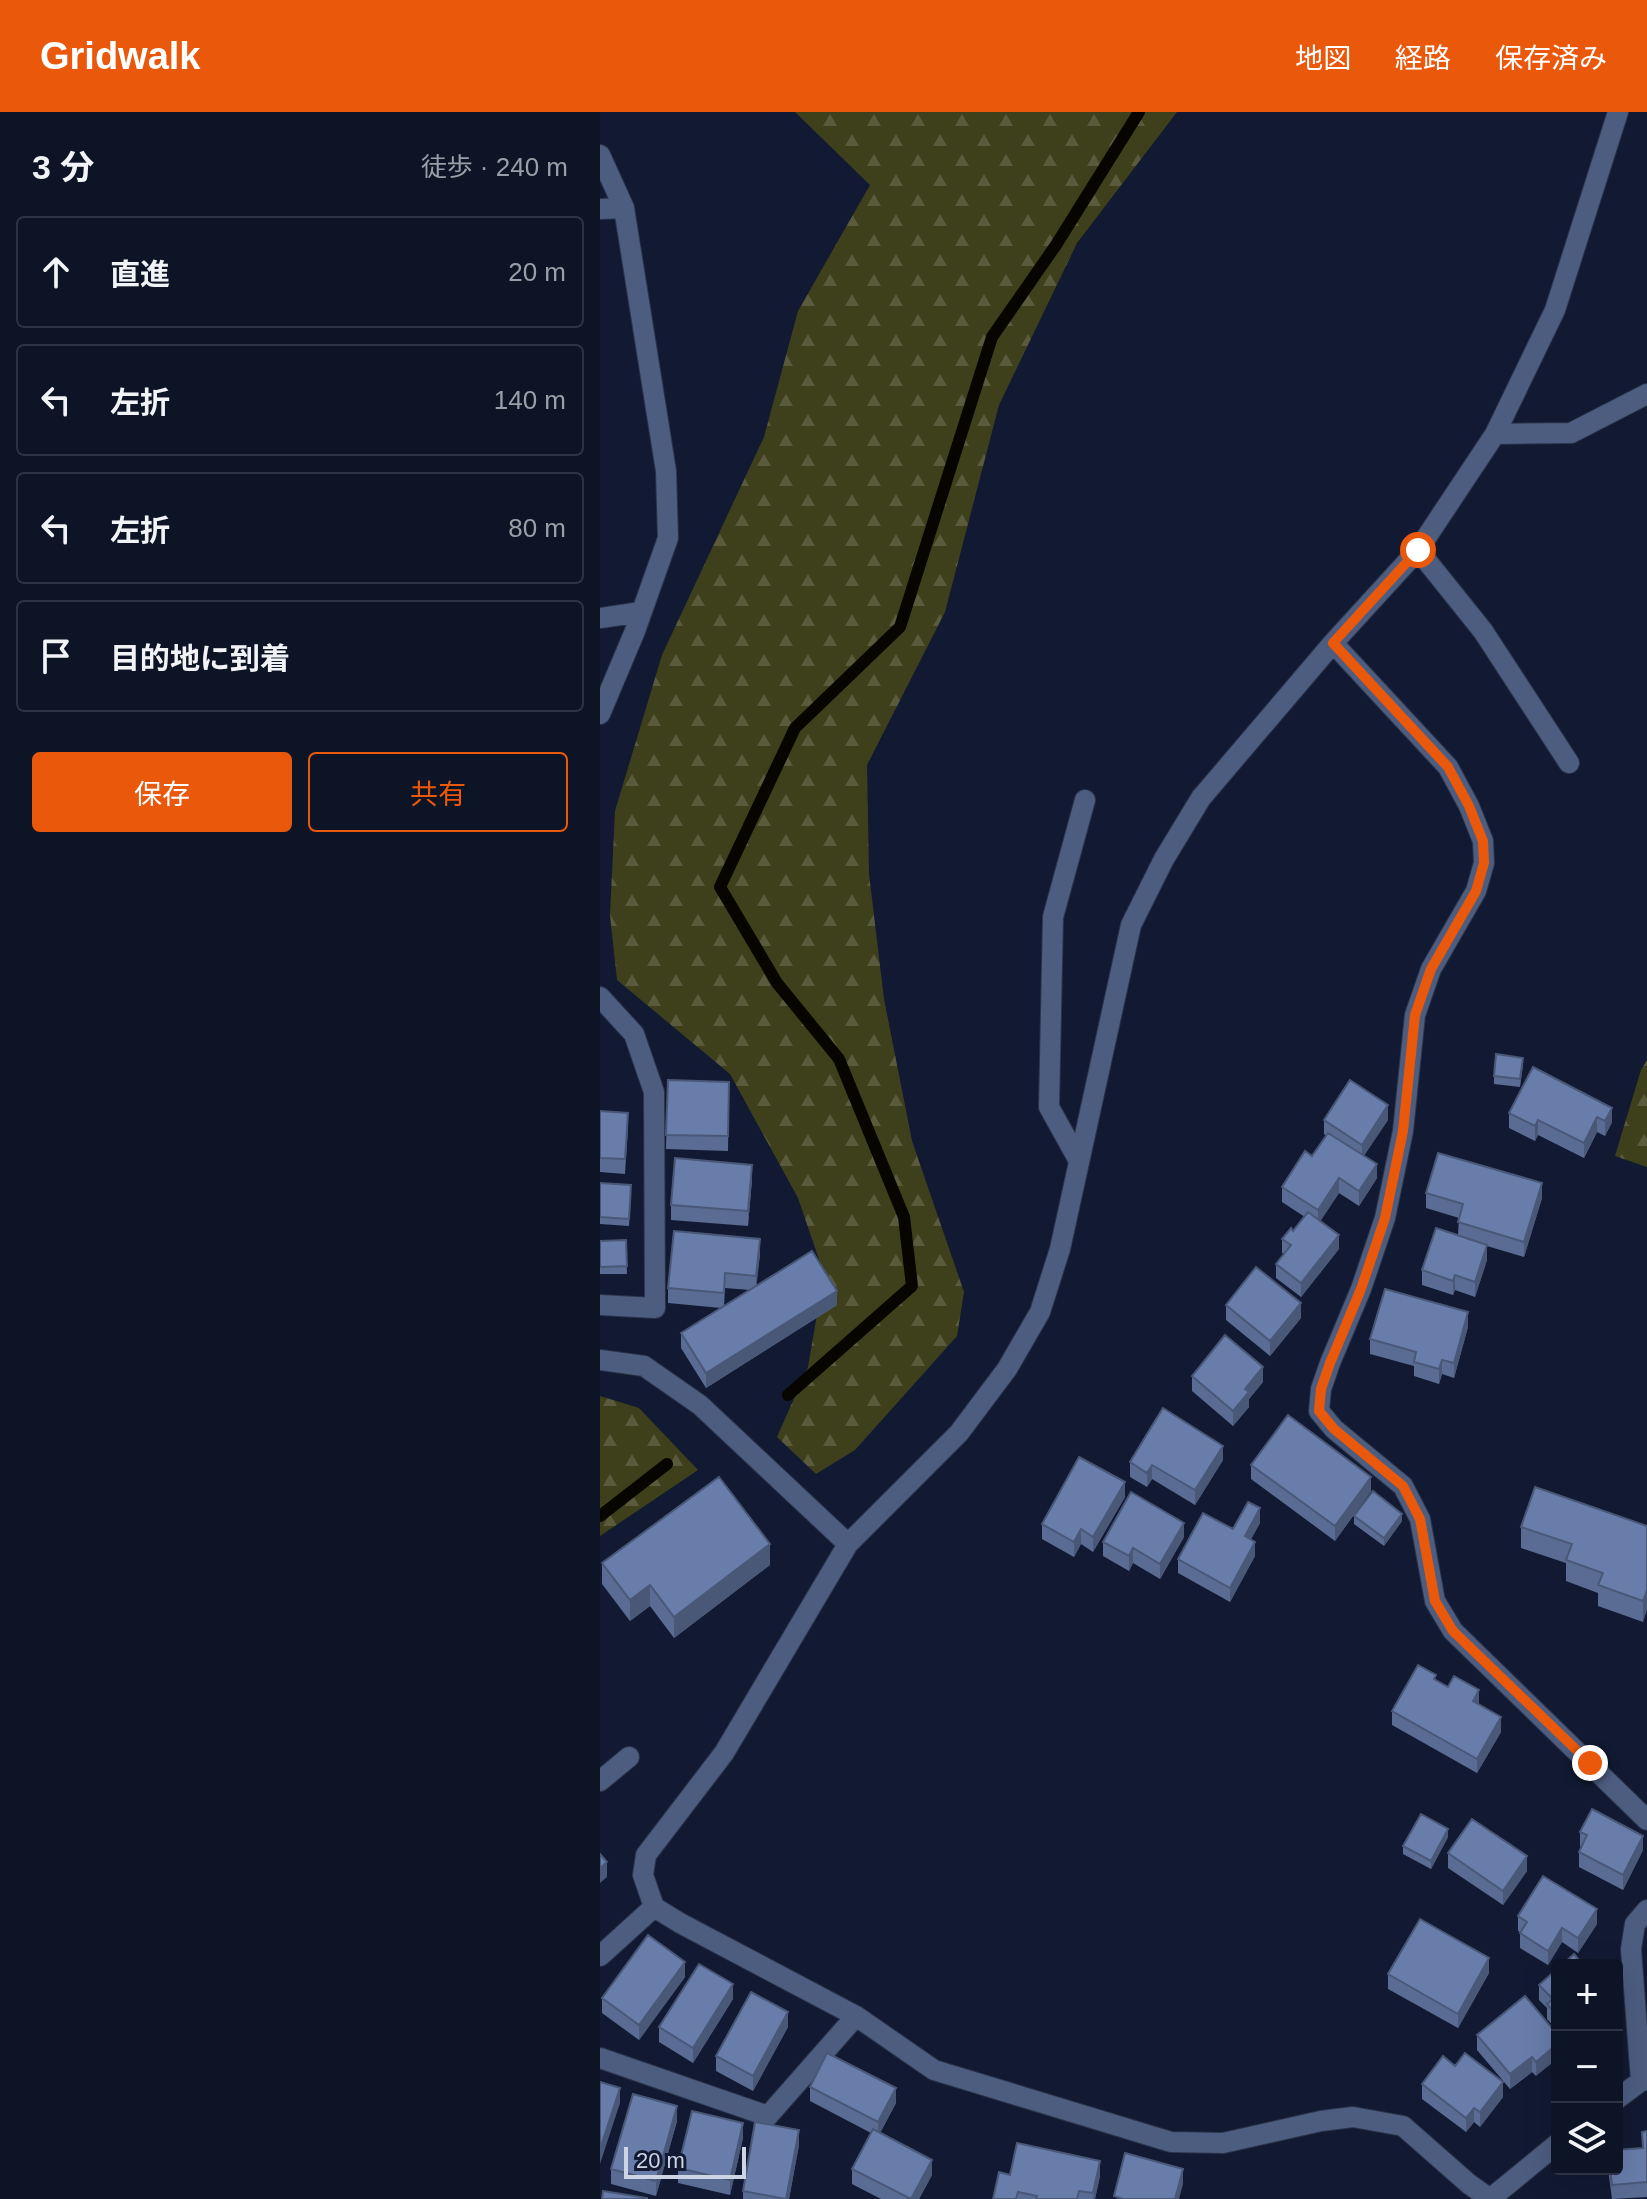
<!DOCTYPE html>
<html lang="ja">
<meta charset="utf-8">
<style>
:root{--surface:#0d1426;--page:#1b2132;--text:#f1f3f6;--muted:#9a9ea7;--line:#2d3343;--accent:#ea580c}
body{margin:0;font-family:Helvetica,"Noto Sans JP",sans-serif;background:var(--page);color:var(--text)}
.controls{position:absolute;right:24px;bottom:24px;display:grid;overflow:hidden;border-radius:8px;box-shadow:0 8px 32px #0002}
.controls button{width:72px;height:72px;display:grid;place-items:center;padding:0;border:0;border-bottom:2px solid var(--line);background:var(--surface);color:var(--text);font:40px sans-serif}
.scale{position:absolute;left:24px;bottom:20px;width:122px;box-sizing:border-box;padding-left:8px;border:4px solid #cdd5e5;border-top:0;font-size:22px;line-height:28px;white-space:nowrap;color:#cdd5e5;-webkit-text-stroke:6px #111a32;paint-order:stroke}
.stop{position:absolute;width:24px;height:24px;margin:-18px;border:6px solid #ea580c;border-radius:50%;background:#fff}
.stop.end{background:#ea580c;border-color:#fff;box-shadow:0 2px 8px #0008}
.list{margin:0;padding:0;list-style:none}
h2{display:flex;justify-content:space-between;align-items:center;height:104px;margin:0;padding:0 32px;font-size:34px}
h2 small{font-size:26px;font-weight:400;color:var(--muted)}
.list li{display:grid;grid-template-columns:52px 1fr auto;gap:24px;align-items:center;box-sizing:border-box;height:112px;margin:0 16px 16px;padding:0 16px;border:2px solid var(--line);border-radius:8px}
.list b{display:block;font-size:30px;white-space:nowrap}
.list em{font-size:26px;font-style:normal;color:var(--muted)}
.actions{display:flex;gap:16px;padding:24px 32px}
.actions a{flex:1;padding:18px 0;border:2px solid var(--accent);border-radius:8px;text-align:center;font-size:28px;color:var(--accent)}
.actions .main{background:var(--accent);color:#fff}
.icon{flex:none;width:44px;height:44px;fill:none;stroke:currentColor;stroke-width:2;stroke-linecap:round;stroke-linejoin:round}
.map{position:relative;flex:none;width:1047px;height:2087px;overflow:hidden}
header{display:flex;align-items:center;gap:48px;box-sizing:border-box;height:112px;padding:0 40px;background:var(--accent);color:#fff}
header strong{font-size:38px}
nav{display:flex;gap:44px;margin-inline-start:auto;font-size:28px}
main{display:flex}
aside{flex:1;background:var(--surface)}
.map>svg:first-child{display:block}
.forest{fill:url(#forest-firs)}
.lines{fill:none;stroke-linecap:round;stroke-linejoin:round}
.stream{stroke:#070500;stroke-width:12}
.lane-casing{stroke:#2b344b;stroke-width:22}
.street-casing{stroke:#2b344b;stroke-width:22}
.lane{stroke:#4d5d80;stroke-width:20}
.street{stroke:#4d5d80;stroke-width:20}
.wall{fill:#5a6c93;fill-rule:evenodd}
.shaded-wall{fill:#4a5878}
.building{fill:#697dab;stroke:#4a5878;stroke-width:2}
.route{stroke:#ea580c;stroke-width:10}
</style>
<header>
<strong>Gridwalk</strong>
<nav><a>地図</a><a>経路</a><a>保存済み</a></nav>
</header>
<main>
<aside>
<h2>3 分<small>徒歩 · 240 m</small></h2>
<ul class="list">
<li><svg class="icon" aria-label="ahead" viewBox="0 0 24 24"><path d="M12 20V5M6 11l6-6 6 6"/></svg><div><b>直進</b></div><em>20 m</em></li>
<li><svg class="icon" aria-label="left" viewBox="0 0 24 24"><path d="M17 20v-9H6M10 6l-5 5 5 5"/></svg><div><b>左折</b></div><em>140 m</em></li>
<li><svg class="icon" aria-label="left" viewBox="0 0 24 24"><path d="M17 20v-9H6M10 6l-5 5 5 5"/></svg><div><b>左折</b></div><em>80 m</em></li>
<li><svg class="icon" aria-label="arrive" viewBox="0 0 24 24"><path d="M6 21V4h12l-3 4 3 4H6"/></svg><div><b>目的地に到着</b></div></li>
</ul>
<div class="actions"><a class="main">保存</a><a>共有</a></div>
</aside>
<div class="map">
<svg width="1047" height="2087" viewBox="0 0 1047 2087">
<defs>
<pattern id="forest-firs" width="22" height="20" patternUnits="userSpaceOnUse" patternTransform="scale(2)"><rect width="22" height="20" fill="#3e401b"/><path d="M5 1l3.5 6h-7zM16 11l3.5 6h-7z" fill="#595b3c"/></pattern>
</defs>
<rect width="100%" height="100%" fill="#111a32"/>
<path class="forest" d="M195,0H577L477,131L399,293L345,500L267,653L269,762L284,887L312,1029L364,1180L357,1224L255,1338L216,1362L177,1325L208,1255L224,1162L198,1086L130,962L17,868L10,803L15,699L62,543L164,325L198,199L270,73Z
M1047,948V1055L1015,1044L1041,958Z
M0,1284L39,1296L98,1358L0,1424Z"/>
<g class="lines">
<path class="stream" d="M188,1283L312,1174L304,1105L239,947L177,871L120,775L195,616L300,515L392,225L456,133L539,0
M0,1404L67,1352"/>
<defs>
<path id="lane" d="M479,1049L449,995L453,805L485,688"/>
<path id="street" d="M0,43L24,96L66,359L68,426L35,519L0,602
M0,97L24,96
M895,322L971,321L1047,282
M818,438L883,519L969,651
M0,506L41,500
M733,531L848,655L869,694L883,729L884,751L876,779L831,857L815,903L803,1019L785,1106L761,1177L730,1251L721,1277L719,1299L734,1317L803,1374L820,1407L835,1489L853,1519L1047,1708
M0,885L34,922L54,980L55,1196L0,1193
M0,1248L44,1254L100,1293L248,1432
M0,1669L29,1645
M0,1844L54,1795
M0,1946L168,2004L256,1904
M1041,1969L1031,1837L1035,1812L1047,1798
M1017,1987L1041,1969L1047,1968
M890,2087L869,2072L803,2014L753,2005L721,2009L623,2031L571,2030L334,1958L256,1904L80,1811L54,1795L43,1763L46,1743L124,1641L248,1432L359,1321L407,1257L440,1200L460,1137L531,813L564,747L601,686L733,531L818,438L895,322L955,198L1018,0
M890,2087L957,2032"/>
</defs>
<use href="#lane" class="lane-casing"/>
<use href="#street" class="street-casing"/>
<use href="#lane" class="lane"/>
<use href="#street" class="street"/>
</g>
<path class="wall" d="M923,953L920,975L894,972V964Z
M933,955L1012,1010L1005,1024L997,1020L984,1046L938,1023L935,1029L909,1016V1001Z
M68,968L129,970L128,1039L66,1037Z
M0,999L28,1016L25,1062L0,1060Z
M724,1008H788L764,1043L777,1066L759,1094L739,1081L720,1109L739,1137L701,1185L676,1166V1152L684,1142L682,1141V1127L693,1119L705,1105L682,1090V1075L712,1044L726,1024L724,1022Z
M152,1068L148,1114L71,1108V1093Z
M0,1071L31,1081L29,1114L0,1112Z
M826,1081L942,1086L924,1145L887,1134V1148L875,1185L855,1178L853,1183L822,1173V1158L858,1123L859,1106L826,1096Z
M26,1128L27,1162H0V1129Z
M160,1142L156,1174L237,1193L106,1276L81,1236V1221L121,1196L68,1191V1176ZM125,1176L150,1178L124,1194Z
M626,1193L701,1206L670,1244L626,1208Z
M868,1215L854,1266L842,1262L839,1272L814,1264V1254L770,1242V1227Z
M592,1264L663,1270L649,1287V1295L633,1314L592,1279Z
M623,1348L595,1393L552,1367L547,1375L530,1365V1350Z
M651,1353L771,1379L735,1429L651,1367Z
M525,1385L493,1440L481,1432L474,1445L442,1427V1412Z
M754,1404L802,1409L784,1434L754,1412Z
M660,1411L651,1427L655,1444L630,1490L578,1461V1447L633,1417Z
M1047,1414L1043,1510L998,1494V1481L966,1469V1451L921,1436V1415Z
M584,1425L560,1467L533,1451L529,1459L503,1444V1430Z
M2,1451L170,1453L74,1526L50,1494L30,1509L2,1472Z
M836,1568L879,1593L901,1620L877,1661L792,1613V1599Z
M980,1720L1043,1738L1023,1778L979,1755V1740L981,1735L980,1734Z
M848,1725L831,1757L803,1742V1734Z
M848,1741L927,1759L903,1793L848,1756Z
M918,1804L997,1812L978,1841L962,1830L948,1853L920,1836V1820L918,1819Z
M957,1857V1918L947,1907V1896L939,1888V1873Z
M889,1861L858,1916L788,1877V1862Z
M85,1865L39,1928L2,1901V1886Z
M133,1887L93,1951L59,1930V1915Z
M188,1915L153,1979L116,1959V1944Z
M957,1922L936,1964L932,1960L910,1977L877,1938V1923Z
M855,1954L903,1985L880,2015L874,2010L866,2020L822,1987V1972Z
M210,1975L296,1991L280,2021L332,2063L319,2087H281L252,2072V2057L271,2021L210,1989Z
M77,2009L56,2084L11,2072V2057Z
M1047,2019V2085L1012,2087L1008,2057H1017L1042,2036V2020Z
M143,2026L130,2083L78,2071V2056Z
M199,2033L189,2087H143V2079Z
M410,2063L500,2064L495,2087H393Z"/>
<path class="shaded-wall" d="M788,993V1008L762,1047V1033Z
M1012,996V1010L1005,1024V1009Z
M997,1005V1020L984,1046V1031Z
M938,1008V1023L935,1029V1014Z
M777,1052V1066L759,1094V1079Z
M152,1053V1068L148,1114V1099Z
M739,1066V1081L718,1113V1098Z
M942,1071V1086L924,1145V1130Z
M739,1123V1137L701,1185V1171Z
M160,1127V1142L156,1179V1164Z
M887,1133V1148L875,1185V1170Z
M855,1163V1178L853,1183V1169Z
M237,1179V1193L106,1276V1261Z
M701,1191V1206L670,1244V1229Z
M868,1200V1215L854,1266V1251Z
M842,1248V1262L839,1272V1257Z
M663,1255V1270L649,1287V1295L633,1314V1299L645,1277Z
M623,1334V1348L595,1393V1378Z
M552,1353V1367L547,1375V1361Z
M771,1365V1379L735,1429V1414Z
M525,1370V1385L493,1440V1425Z
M660,1396V1411L645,1438V1424Z
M802,1402V1409L784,1434V1426Z
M584,1411V1425L560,1467V1452Z
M481,1417V1432L474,1445V1430Z
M655,1430V1444L630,1490V1476Z
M170,1432V1453L74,1526V1505Z
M533,1436V1451L529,1459V1444Z
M50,1473V1494L30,1509V1488Z
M1047,1478V1498L1043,1510V1489Z
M879,1578V1592L873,1589Z
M901,1605V1620L877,1661V1647Z
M848,1717V1725L831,1757V1749Z
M1043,1724V1738L1023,1778V1763Z
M927,1744V1759L903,1793V1779Z
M7,1750V1765L0,1771V1756Z
M997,1797V1812L978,1841V1826Z
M962,1816V1830L948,1853V1839Z
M889,1846V1861L858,1916V1902Z
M85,1850V1865L39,1928V1913Z
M133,1872V1887L93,1951V1936Z
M188,1900V1915L153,1979V1964Z
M957,1932V1947L936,1964V1950Z
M932,1945V1960L910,1977V1962Z
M903,1970V1985L880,2015V2000Z
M20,1976V1991L0,2052V2037Z
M296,1976V1991L278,2025V2010Z
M77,1994V2009L56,2084V2069Z
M874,1996V2010L866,2020V2006Z
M143,2011V2026L130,2083V2068Z
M199,2018V2033L189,2087H186Z
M332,2048V2063L319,2087H311Z
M500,2049V2064L495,2087H493Z
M583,2057V2072L579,2087H575Z"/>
<path class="building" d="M896,942L923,946L920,967L894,964Z
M933,955L1012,996L1005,1009L997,1005L984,1031L938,1008L935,1014L909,1001Z
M68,968L129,970L128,1024L66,1023Z
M750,968L788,993L762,1033L724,1008Z
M0,999L28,1001L25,1047L0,1046Z
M728,1021L777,1052L759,1079L739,1066L718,1098L682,1075L705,1039L712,1044Z
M838,1041L942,1071L924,1130L858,1110L863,1092L826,1081Z
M75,1046L152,1053L148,1099L71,1093Z
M0,1071L31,1073L29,1107L0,1105Z
M708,1100L739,1123L701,1171L676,1152L691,1133L682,1127L691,1116L693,1119Z
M836,1116L887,1133L875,1170L855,1163L853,1169L822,1158Z
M74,1119L160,1127L156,1164L125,1161L124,1181L68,1176Z
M26,1128L27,1154L0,1155V1129Z
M212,1139L237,1179L106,1261L81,1221Z
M656,1155L701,1191L670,1229L626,1193Z
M785,1177L868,1200L854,1251L842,1248L839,1257L814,1250L816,1240L770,1227Z
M625,1223L663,1255L645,1277L649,1280L633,1299L592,1264Z
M563,1296L623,1334L595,1378L552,1353L547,1361L530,1350Z
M688,1303L771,1365L735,1414L651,1353Z
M479,1345L525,1370L493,1425L481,1417L474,1430L442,1412Z
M119,1365L170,1432L74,1505L50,1473L30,1488L2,1451Z
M935,1375L1047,1414V1478L1043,1489L998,1473L1003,1461L966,1448L972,1432L921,1415Z
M773,1379L802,1402L784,1426L754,1404Z
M531,1380L584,1411L560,1452L533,1436L529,1444L503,1430Z
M648,1390L660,1396L645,1424L655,1430L630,1476L578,1447L603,1401L633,1417Z
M818,1553L836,1563L834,1567L848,1575L854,1564L879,1578L873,1589L901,1605L877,1647L792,1599Z
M992,1697L1043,1724L1023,1763L979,1740L987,1723L980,1720Z
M821,1702L848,1717L831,1749L803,1734Z
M872,1707L927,1744L903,1779L848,1741Z
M0,1742L7,1750L0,1756Z
M943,1764L997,1797L978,1826L962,1816L948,1839L920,1821L927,1810L918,1804Z
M820,1807L889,1846L858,1902L788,1862Z
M48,1823L85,1850L39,1913L2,1886Z
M974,1842L983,1853H962Z
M99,1852L133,1872L93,1936L59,1915Z
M957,1857V1903L947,1892L953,1887L939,1873Z
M151,1880L188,1900L153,1964L116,1944Z
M925,1884L957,1922V1932L936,1950L932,1945L910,1962L877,1923Z
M227,1941L296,1976L278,2010L210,1975Z
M865,1941L903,1970L880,2000L874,1996L866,2006L822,1972L843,1944L855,1954Z
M0,1970L20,1976L0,2037Z
M33,1982L77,1994L56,2069L11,2057Z
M92,1999L143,2011L130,2068L78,2056Z
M155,2010L199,2018L186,2087L143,2079Z
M273,2017L332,2048L311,2087L252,2057Z
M1047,2019V2070L1012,2073L1010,2057H1017V2038L1043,2036L1042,2020Z
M417,2031L500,2049L493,2081L479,2079L477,2087H436L437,2084L418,2080L416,2087H393L399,2060L410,2063Z
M525,2041L583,2057L575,2087H523L514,2084Z
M3,2079L47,2086V2087H2Z"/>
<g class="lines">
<path class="route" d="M818,438L733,531L848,655L869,694L883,729L884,751L876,779L831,857L815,903L803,1019L785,1106L761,1177L730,1251L721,1277L719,1299L734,1317L803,1374L820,1407L835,1489L853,1519L990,1651"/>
</g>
</svg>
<div class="controls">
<button>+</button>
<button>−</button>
<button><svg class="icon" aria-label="layers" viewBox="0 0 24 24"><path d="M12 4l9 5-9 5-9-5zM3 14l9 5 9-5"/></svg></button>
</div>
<div class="scale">20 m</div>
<div class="stop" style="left:818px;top:438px"></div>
<div class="stop end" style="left:990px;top:1651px"></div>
</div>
</main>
